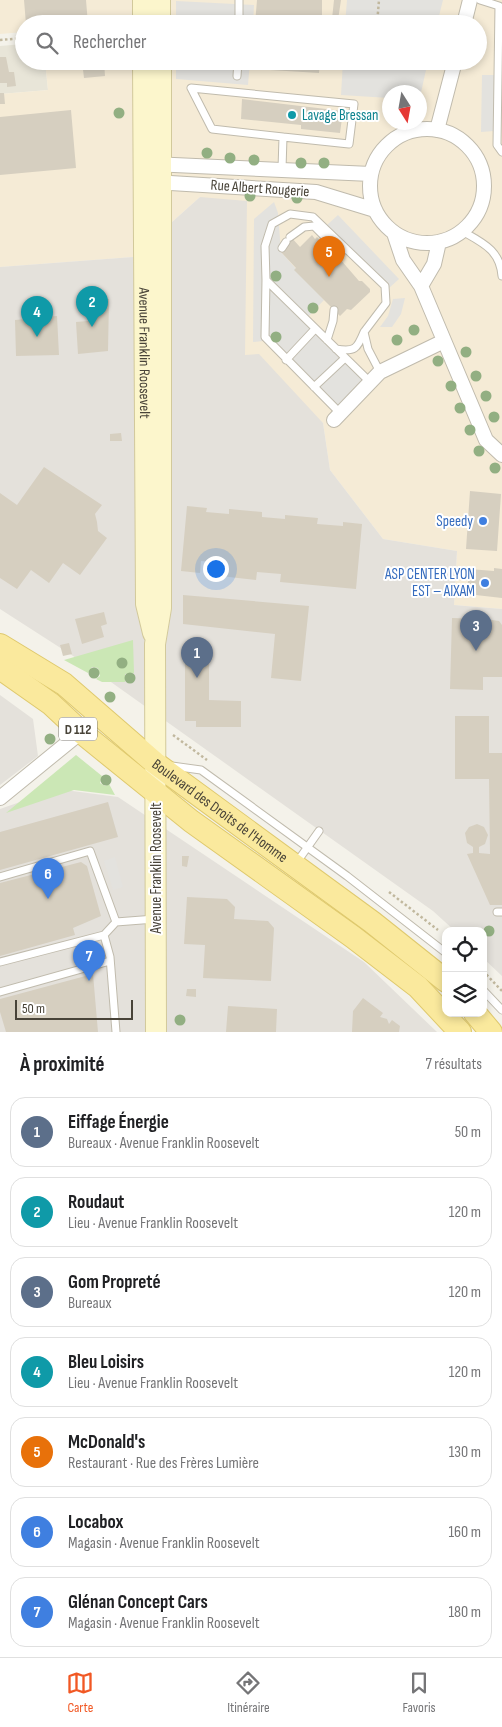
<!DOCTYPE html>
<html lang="fr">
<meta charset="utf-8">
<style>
:root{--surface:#fff;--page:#f6f6f6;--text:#202124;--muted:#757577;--line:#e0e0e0;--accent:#f15824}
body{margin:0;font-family:"Sofia Sans Condensed",sans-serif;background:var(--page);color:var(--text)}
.controls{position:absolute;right:15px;bottom:15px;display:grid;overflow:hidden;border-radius:10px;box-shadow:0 2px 8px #0003}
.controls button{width:45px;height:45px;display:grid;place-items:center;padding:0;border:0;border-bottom:1px solid var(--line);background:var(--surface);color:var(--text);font:25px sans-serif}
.compass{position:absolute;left:382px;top:85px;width:45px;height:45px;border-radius:50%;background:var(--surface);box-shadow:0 2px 8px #0003;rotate:169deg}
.scale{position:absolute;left:15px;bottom:12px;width:118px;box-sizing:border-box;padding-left:5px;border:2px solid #484338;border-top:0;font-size:14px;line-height:18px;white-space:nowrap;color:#484338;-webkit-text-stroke:4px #fff;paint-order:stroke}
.you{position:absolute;left:215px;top:568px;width:18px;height:18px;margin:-12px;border:4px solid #fff;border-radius:50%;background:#1a73e8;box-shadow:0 0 0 8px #1a73e833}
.badge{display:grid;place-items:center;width:32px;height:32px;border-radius:50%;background:var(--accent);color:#fff;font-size:16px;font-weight:700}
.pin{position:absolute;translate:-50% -41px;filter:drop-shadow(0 1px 2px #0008)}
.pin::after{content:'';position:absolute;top:26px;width:18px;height:15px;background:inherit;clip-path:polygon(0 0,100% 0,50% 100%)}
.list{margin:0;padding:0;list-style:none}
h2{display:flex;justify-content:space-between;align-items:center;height:65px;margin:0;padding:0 20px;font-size:21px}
h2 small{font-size:16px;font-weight:400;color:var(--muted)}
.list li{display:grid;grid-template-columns:32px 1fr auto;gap:15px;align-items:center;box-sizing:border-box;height:70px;margin:0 10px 10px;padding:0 10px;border:1px solid var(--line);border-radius:15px}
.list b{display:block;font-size:19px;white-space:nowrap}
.list p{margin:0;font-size:16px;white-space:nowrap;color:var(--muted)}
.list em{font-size:16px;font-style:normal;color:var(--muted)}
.icon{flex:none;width:28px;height:28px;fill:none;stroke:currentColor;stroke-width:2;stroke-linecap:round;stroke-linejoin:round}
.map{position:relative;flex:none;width:502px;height:1032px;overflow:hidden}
.search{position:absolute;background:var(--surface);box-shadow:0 2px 8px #0003;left:15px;right:15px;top:15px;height:55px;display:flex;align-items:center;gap:12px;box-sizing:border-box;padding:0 18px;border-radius:28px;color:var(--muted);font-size:19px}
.sheet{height:625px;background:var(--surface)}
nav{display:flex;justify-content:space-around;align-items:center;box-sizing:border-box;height:70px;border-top:1px solid var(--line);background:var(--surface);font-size:14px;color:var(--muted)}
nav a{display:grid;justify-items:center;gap:2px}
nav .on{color:var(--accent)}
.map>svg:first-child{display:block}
.residential{fill:#e8e5d8}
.commercial{fill:#f5ebd6;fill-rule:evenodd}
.industrial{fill:#e4e1db}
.green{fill:#cbe7b5}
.parking{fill:#e3e2de}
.building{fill:#d6cfc0}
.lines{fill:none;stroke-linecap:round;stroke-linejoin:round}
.lane-casing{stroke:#c0bbad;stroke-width:9}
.street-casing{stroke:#c0bbad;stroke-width:16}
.secondary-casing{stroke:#d2c99b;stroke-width:22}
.primary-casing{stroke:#dfc96d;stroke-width:24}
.path{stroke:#c1b89e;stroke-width:2.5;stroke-dasharray:2.5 2.5;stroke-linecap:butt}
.lane{stroke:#fff;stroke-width:7}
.street{stroke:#fff;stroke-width:14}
.secondary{stroke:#fcf6cc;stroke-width:20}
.primary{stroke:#fae99d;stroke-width:22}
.tree{fill:#92af82}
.culture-dot{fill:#0f9aa8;stroke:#fff;stroke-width:2}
.shop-dot{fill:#3f7fe0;stroke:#fff;stroke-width:2}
.labels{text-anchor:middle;stroke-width:4;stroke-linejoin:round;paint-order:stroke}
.shield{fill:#fff;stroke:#7f7b74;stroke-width:1}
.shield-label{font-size:14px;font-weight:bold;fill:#484338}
.culture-label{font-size:15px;fill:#0d838f;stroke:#fff;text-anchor:start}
.street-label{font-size:15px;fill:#484338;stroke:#fff}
.shop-label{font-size:15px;fill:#366cbe;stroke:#fff;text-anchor:end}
</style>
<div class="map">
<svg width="502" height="1032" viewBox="0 0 502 1032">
<rect width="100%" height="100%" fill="#f4f2ea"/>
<path class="residential" d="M24,44V61H45L48,90L0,94V46Z"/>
<path class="commercial" d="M0,0H502V609L454,605L457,551L383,539L330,470L323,423L245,356L200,197L133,257L0,267V94L48,90L45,61H478V24H24V32L0,34ZM390,92H420V122H390Z"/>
<path class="industrial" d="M200,197L247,201L245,355L259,354L323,423L330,470L383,539L457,551L454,605L502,609V976L483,958V931H455L433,911L87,665L0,609V267L133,257Z
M0,695L33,719L38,756L0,785Z
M57,789L118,797L364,962L437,1032H0V809Z"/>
<path class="green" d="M133,640L134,673L125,674V682H102L96,679L100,676L98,668L92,667L88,673L64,660Z
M76,755L102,776L100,783L105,786L109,784L115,795L74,790L6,813Z"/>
<path class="parking" d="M347,0H443L437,24H345Z
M176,1L254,5L253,24H176Z
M176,61H250L248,85L176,79Z
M343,61H428L420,97V92H390L389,98L341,95Z
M482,75H494V131L481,132Z
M274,202L278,213L281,252L324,300L306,319L370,382L340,413L263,341L253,342L254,219Z
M338,215L399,279L388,289L327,225Z
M405,298L401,314L392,327H380L388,316L393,299Z
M115,857L123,887L113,890L104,861Z"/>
<path class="building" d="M24,0H86L88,24H26Z
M257,0H322V24H255Z
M334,0H341L338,20L332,19Z
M0,57H6L9,72H14L16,86L7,87V83H0Z
M82,61H104L105,76L84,78Z
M253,61H320L319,73L253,69Z
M0,93H4L5,104H0Z
M242,99L343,111L340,133L301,129V125L241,119Z
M71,110L76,168L0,175V117Z
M312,235L315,239L317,237L338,259H340L359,281H362L370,289V292L351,310L347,309L340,316L294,270L296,268L281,252L285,240L290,236L300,247Z
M109,299L108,351L78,354L76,322L88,321L87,311L91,308V300Z
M57,316L59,355L16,356L15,320Z
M121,433L122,441H110V434Z
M44,467L102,505L95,514L97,522L98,531L107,538L80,575L63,563L49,583L31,570L17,589L0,578V493L17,505Z
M470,491L501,494L497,551L466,549Z
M187,506L207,508L206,512L229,514V509L262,512V517L285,519V515L318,518L317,524L343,526V522L362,524L356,589L280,582L281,574L257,572L256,580L211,575L212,562L201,561L200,573L181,571Z
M494,568L502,569V598L467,594L469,569L494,571Z
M183,595L309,606L301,681L271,678L275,634L183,624Z
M104,612L107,624L101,626L104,637L82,644L75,619Z
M452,618L485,619L499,621L502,625V677H483V690L450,689Z
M69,643L72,654L63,656L60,645Z
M185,656H209V700L241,701V727H196V721H185Z
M455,716H489V753H502V905H490L467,854L473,853V847L467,843L465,833L469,827L477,824L484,827L488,835L485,844L479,847V853L490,854L489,779H455Z
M108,802L118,837L0,870V832Z
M182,856H189L187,867L182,866Z
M81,862L87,866L101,916L73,928L75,935L0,956V883Z
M187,897L227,899L235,907L234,919L268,921L274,928L271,981L203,978L205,945L184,944Z
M93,974L98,1032H6L0,1012V999Z
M187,989H196V997L186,996Z
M363,998L383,1013L380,1017L387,1019L389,1024L392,1020L400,1026L399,1032H352L353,1011Z
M228,1006L277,1009L276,1032H226Z"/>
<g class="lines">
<defs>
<path id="lane" d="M480,0L499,6L497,145L502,152
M239,24V0
M237,76L238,61
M282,169L283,137L212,129L191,88L354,104L349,144L283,137
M462,231C483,243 500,250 502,276
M290,237L304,227L314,226L336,248L347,250
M282,248L286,242
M266,280L265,337L340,413
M327,340L333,321L334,310
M336,349C355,352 357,349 364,332
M286,360L315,329
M370,382L266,280L265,246L272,224L290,214L313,217L385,286L386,303L364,332L368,349L380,372
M314,387L345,358
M172,766L201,770L347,876L446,953
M297,862L319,831
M0,877L90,851L116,922
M497,912H502
M0,962L104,935
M483,990L502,1010
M0,992L110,961
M116,1032L110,957L104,935L116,922L155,919"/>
<path id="street" d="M464,24L470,0
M370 186a57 57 0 1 1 114 0a57 57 0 1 1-114 0Z
M437,130L455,61
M152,164L371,174
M154,182L316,192L375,210
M394,233L403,260L421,286L486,440L502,455
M421,286L434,264L439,242
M334,420L380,372L444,341
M0,798L81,732"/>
<g id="secondary">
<path d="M160,0V24"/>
<path d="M143,24V0"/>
<path id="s1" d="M143,61L146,604L153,633"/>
<path d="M156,1032L155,644L161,608V61"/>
</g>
<g id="primary">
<path id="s2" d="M0,645L64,684L155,763L372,922L446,981"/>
<path d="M0,668L51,704L81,732L191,821L353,937L418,987L460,1032"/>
<path d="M475,1013L491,1032"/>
</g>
</defs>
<use href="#lane" class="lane-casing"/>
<use href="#street" class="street-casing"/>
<use href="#secondary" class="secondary-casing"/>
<use href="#primary" class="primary-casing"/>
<path class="path" d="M377,24L379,0
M0,40L24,38
M173,735L207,760
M389,892L438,930
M483,971L502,991"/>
<use href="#lane" class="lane"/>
<use href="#street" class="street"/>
<use href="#secondary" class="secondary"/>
<use href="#primary" class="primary"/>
</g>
<g class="tree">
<circle cx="119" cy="113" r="5.5"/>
<circle cx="207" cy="153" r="5.5"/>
<circle cx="230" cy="158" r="5.5"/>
<circle cx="254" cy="160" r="5.5"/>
<circle cx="301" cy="163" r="5.5"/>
<circle cx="324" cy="163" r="5.5"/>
<circle cx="250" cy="196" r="5.5"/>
<circle cx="297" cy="198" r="5.5"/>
<circle cx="276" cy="276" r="5.5"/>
<circle cx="313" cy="308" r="5.5"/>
<circle cx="414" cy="330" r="5.5"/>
<circle cx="276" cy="337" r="5.5"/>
<circle cx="397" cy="340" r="5.5"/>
<circle cx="466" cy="352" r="5.5"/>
<circle cx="438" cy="361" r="5.5"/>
<circle cx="476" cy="376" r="5.5"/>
<circle cx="451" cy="386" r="5.5"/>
<circle cx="486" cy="396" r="5.5"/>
<circle cx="460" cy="408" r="5.5"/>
<circle cx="494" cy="417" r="5.5"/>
<circle cx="470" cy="430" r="5.5"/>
<circle cx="479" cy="451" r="5.5"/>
<circle cx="495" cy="468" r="5.5"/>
<circle cx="122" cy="663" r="5.5"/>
<circle cx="94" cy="673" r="5.5"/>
<circle cx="130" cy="678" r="5.5"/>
<circle cx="110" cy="697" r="5.5"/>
<circle cx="50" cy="739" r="5.5"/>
<circle cx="106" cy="780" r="5.5"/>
<circle cx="489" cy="931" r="5.5"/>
<circle cx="180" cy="1020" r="5.5"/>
</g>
<circle class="culture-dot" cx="292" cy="115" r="5"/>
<g class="shop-dot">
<circle cx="483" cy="521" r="5"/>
<circle cx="485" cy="583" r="5"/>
</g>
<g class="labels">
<rect class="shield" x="59" y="717.5" width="38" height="23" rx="4"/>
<g class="shield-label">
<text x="78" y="734">D 112</text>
</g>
<g class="culture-label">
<text x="302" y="120">Lavage Bressan</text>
</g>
<g class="street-label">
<text transform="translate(260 188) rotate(4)" y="5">Rue Albert Rougerie</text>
<text dy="5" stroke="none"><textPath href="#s1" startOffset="292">Avenue Franklin Roosevelt</textPath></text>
<text dy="5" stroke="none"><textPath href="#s2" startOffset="276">Boulevard des Droits de l'Homme</textPath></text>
<text transform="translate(156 868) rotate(-90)" y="5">Avenue Franklin Roosevelt</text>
</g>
<g class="shop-label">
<text x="473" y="526">Speedy</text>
<text x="475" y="579">ASP CENTER LYON<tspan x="475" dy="17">EST – AIXAM</tspan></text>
</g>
</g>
</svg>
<div class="controls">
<button><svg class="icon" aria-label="locate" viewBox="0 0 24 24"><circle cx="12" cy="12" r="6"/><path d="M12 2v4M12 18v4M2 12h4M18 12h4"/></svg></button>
<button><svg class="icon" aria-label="layers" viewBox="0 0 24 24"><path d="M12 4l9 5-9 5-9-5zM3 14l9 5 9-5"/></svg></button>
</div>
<svg class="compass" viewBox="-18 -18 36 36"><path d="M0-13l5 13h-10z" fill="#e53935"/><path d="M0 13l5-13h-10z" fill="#757577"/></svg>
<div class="scale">50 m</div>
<div class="you"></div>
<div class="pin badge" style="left:197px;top:678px;background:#5c6f8a">1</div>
<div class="pin badge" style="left:92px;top:327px;background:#0f9aa8">2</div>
<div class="pin badge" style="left:476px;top:651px;background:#5c6f8a">3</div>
<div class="pin badge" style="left:37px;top:337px;background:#0f9aa8">4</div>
<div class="pin badge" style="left:329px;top:277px;background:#e8710a">5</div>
<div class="pin badge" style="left:48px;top:899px;background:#3f7fe0">6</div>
<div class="pin badge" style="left:89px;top:981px;background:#3f7fe0">7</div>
<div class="search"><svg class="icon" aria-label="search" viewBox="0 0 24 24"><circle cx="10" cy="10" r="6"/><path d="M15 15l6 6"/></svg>Rechercher</div>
</div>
<section class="sheet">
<h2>À proximité<small>7 résultats</small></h2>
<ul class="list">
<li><span class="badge" style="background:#5c6f8a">1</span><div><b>Eiffage Énergie</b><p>Bureaux · Avenue Franklin Roosevelt</p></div><em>50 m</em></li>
<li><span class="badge" style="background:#0f9aa8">2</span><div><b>Roudaut</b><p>Lieu · Avenue Franklin Roosevelt</p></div><em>120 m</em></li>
<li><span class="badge" style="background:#5c6f8a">3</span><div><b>Gom Propreté</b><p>Bureaux</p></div><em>120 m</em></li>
<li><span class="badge" style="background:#0f9aa8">4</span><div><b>Bleu Loisirs</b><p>Lieu · Avenue Franklin Roosevelt</p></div><em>120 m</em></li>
<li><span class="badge" style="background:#e8710a">5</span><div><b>McDonald's</b><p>Restaurant · Rue des Frères Lumière</p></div><em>130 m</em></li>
<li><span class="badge" style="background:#3f7fe0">6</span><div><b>Locabox</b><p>Magasin · Avenue Franklin Roosevelt</p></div><em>160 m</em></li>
<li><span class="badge" style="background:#3f7fe0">7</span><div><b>Glénan Concept Cars</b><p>Magasin · Avenue Franklin Roosevelt</p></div><em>180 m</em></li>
</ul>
</section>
<nav>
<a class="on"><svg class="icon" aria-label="map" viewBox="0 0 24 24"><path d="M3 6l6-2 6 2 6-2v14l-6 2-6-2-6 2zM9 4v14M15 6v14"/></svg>Carte</a>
<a><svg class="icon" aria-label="directions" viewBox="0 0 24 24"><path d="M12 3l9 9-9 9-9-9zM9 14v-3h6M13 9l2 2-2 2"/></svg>Itinéraire</a>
<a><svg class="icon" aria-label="saved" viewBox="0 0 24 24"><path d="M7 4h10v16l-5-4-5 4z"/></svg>Favoris</a>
</nav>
